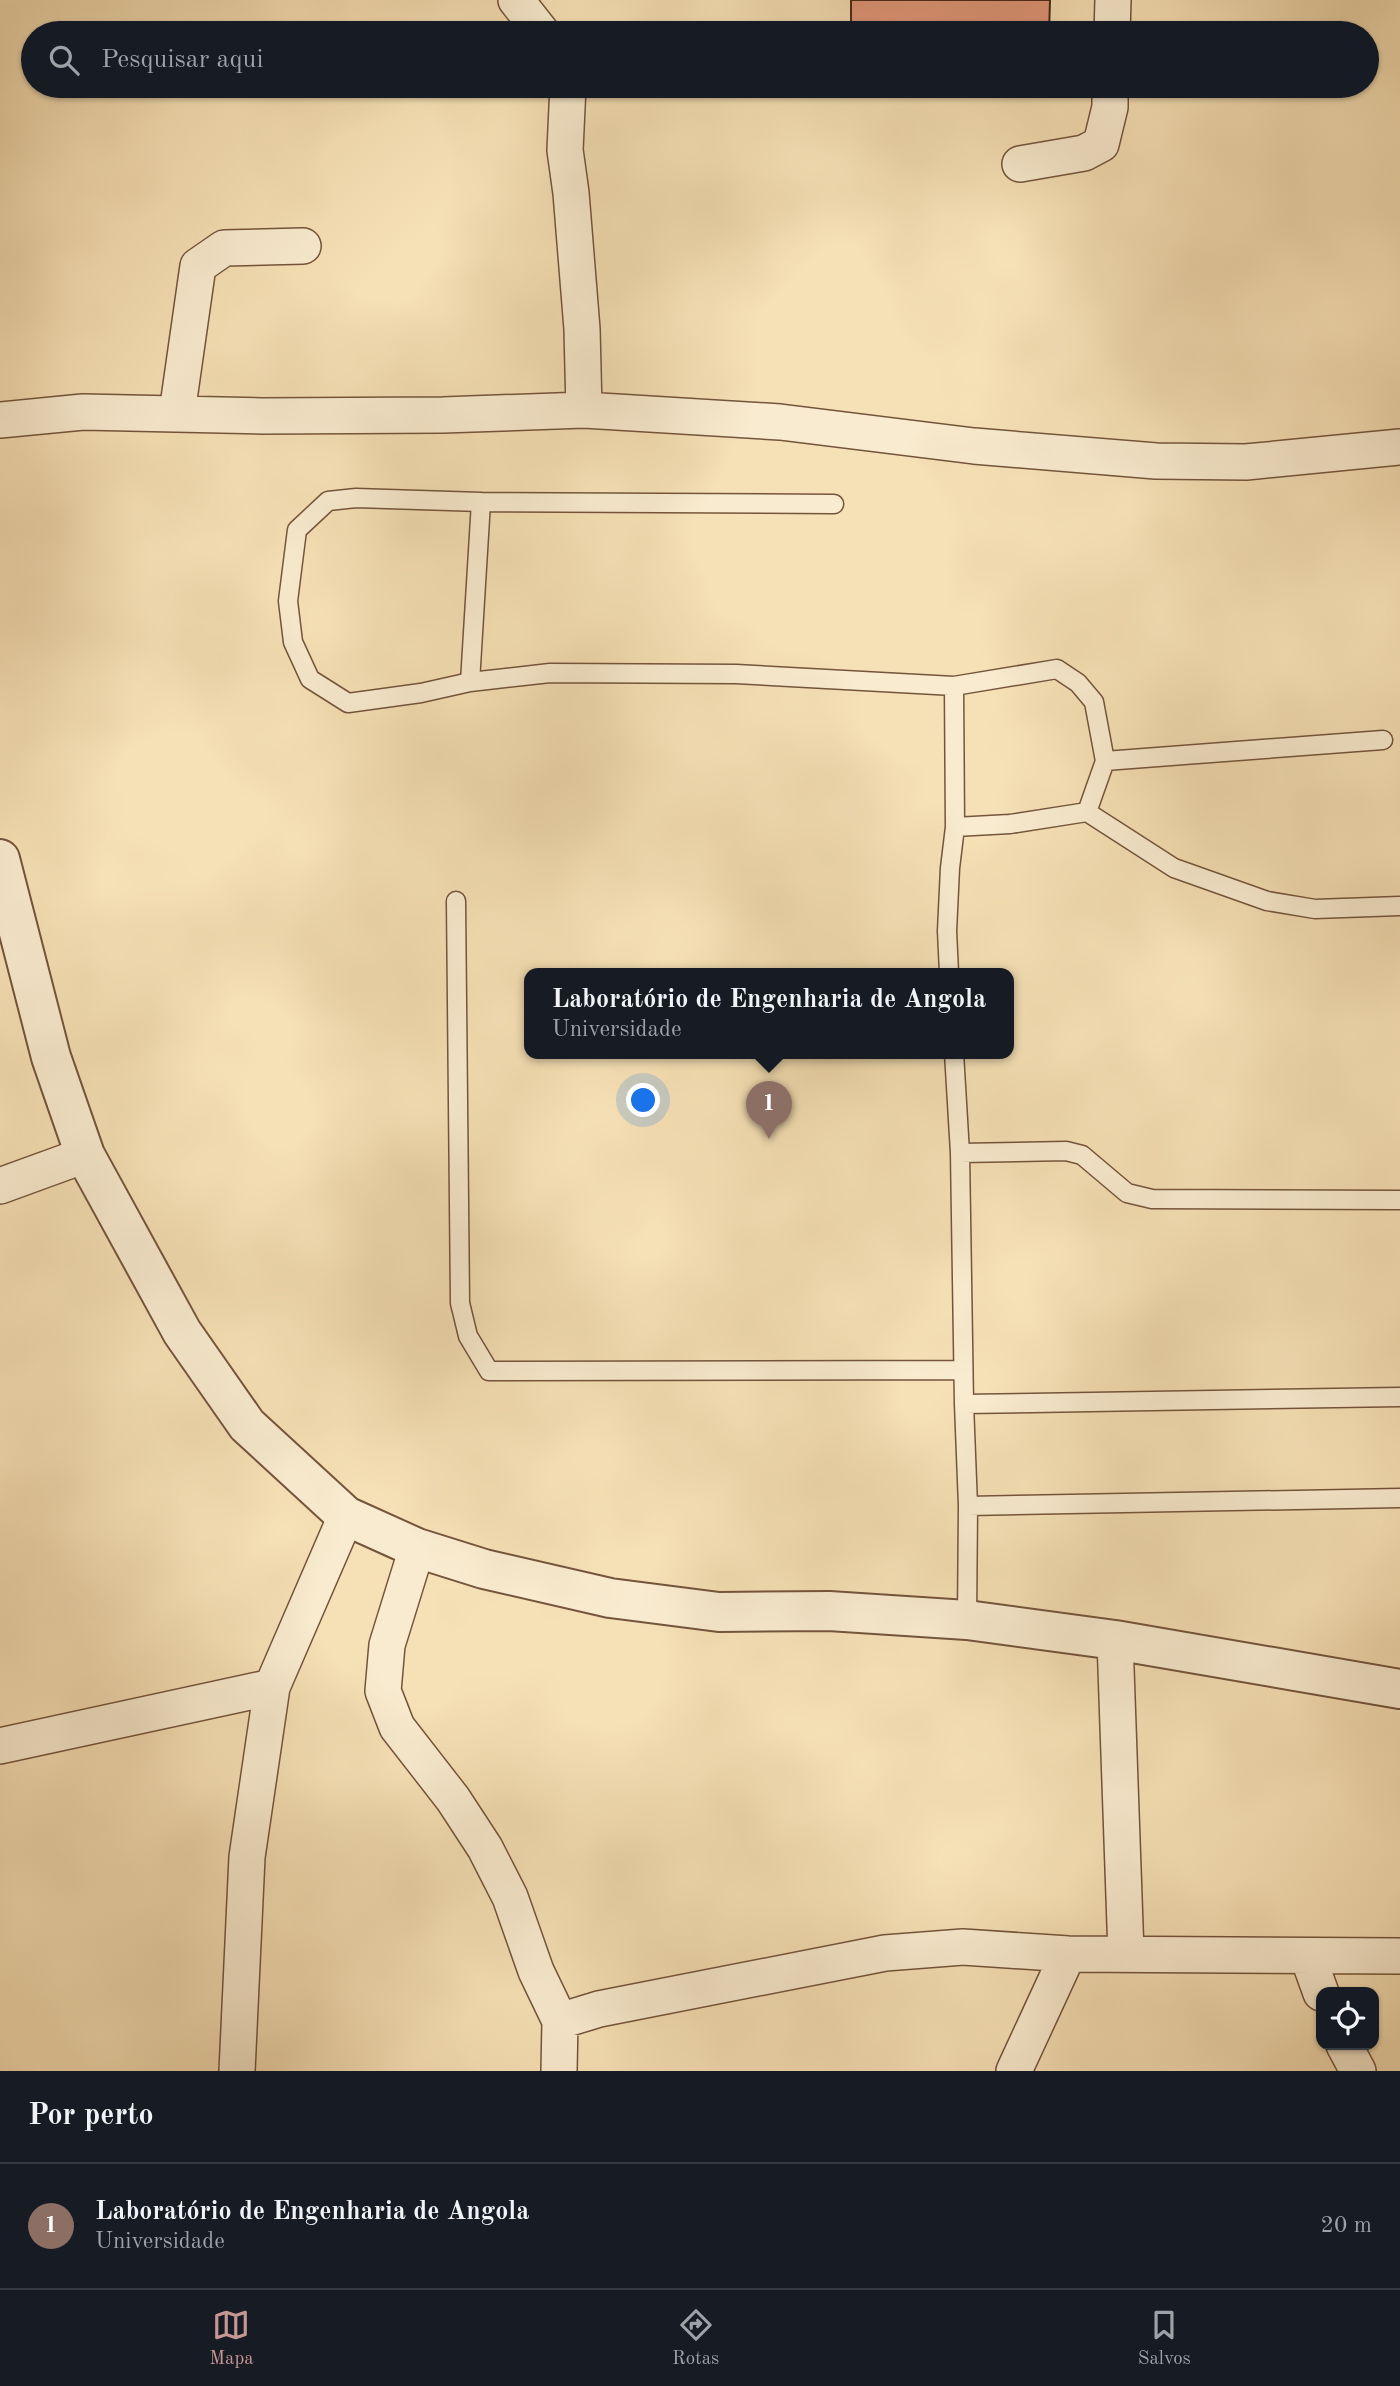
<!DOCTYPE html>
<html lang="pt">
<meta charset="utf-8">
<style>
:root{--surface:#171b24;--page:#20242c;--text:#f1f3f6;--muted:#9ea1a6;--line:#363941;--accent:#c59692}
body{margin:0;font-family:"Old Standard TT",serif;background:var(--page);color:var(--text)}
.controls{position:absolute;right:21px;bottom:21px;display:grid;overflow:hidden;border-radius:14px;box-shadow:0 2px 5px #0004}
.controls button{width:63px;height:63px;display:grid;place-items:center;padding:0;border:0;border-bottom:2px solid var(--line);background:var(--surface);color:var(--text);font:35px sans-serif}
.you{position:absolute;left:644px;top:1101px;width:24px;height:24px;margin:-18px;border:5px solid #fff;border-radius:50%;background:#1a73e8;box-shadow:0 0 0 10px #1a73e833}
.badge{display:grid;place-items:center;width:46px;height:46px;border-radius:50%;background:var(--accent);color:#fff;font-size:23px;font-weight:700}
.pin{position:absolute;translate:-50% -58px;filter:drop-shadow(0 2px 4px #0008)}
.pin::after{content:'';position:absolute;top:37px;width:24px;height:21px;background:inherit;clip-path:polygon(0 0,100% 0,50% 100%)}
.popup{position:absolute;left:524px;top:968px;width:490px;height:91px;box-sizing:border-box;display:grid;place-content:center;border-radius:14px;background:var(--surface);filter:drop-shadow(0 2px 5px #0005);font-size:23px;white-space:nowrap;color:var(--muted)}
.popup b{font-size:26px;color:var(--text)}
.popup::after{content:'';position:absolute;left:50%;top:100%;margin-left:-14px;border:14px solid transparent;border-top-color:var(--surface)}
.list{margin:0;padding:0;list-style:none}
h2{display:flex;justify-content:space-between;align-items:center;height:91px;margin:0;padding:0 28px;font-size:30px}
h2 small{font-size:23px;font-weight:400;color:var(--muted)}
.list li{display:grid;grid-template-columns:46px 1fr auto;gap:21px;align-items:center;box-sizing:border-box;height:126px;padding:0 28px;border-top:2px solid var(--line)}
.list b{display:block;font-size:26px;white-space:nowrap}
.list p{margin:0;font-size:23px;white-space:nowrap;color:var(--muted)}
.list em{font-size:23px;font-style:normal;color:var(--muted)}
.icon{flex:none;width:38px;height:38px;fill:none;stroke:currentColor;stroke-width:2;stroke-linecap:round;stroke-linejoin:round}
.map{position:relative;flex:none;width:1400px;height:2071px;overflow:hidden}
.search{position:absolute;background:var(--surface);box-shadow:0 2px 5px #0004;left:21px;right:21px;top:21px;height:77px;display:flex;align-items:center;gap:18px;box-sizing:border-box;padding:0 24px;border-radius:38px;color:var(--muted);font-size:26px}
.sheet{height:217px;background:var(--surface)}
nav{display:flex;justify-content:space-around;align-items:center;box-sizing:border-box;height:98px;border-top:2px solid var(--line);background:var(--surface);font-size:19px;color:var(--muted)}
nav a{display:grid;justify-items:center;gap:4px}
nav .on{color:var(--accent)}
.map>svg:first-child{display:block}
.building{fill:#e1977a;stroke:#482613;stroke-width:2}
.lines{fill:none;stroke-linecap:round;stroke-linejoin:round}
.service-casing{stroke:#74543c;stroke-width:21}
.minor-casing{stroke:#74543c;stroke-width:38}
.tertiary-casing{stroke:#74543c;stroke-width:42}
.service{stroke:#f9ebcf;stroke-width:18}
.minor{stroke:#f9ebcf;stroke-width:35}
.tertiary{stroke:#f9ebcf;stroke-width:38}
</style>
<div class="map">
<svg width="1400" height="2071" viewBox="0 0 1400 2071">
<rect width="100%" height="100%" fill="#f6e0b5"/>
<filter id="stains"><feTurbulence type="fractalNoise" baseFrequency=".00286" numOctaves="4"/><feColorMatrix values="0 0 0 0 .2 0 0 0 0 .09 0 0 0 0 .02 0 0 0 .5 -.17"/></filter>
<radialGradient id="worn" r=".72"><stop offset=".6" stop-color="#630" stop-opacity="0"/><stop offset="1" stop-color="#630" stop-opacity=".3"/></radialGradient>
<path class="building" d="M851,0H1050L1049,33H851Z"/>
<g class="lines">
<defs>
<path id="service" d="M834,504L481,502L356,498L328,501L297,530L288,601L293,642L310,679L348,703L421,693L470,682L550,673L736,674L954,686L1057,669L1078,683L1094,702L1105,761L1087,812
M470,682L481,502
M1105,761L1383,740
M955,827L1010,824L1087,812L1174,868L1267,901L1315,909L1400,906
M456,901L460,1303L468,1336L489,1371L963,1370
M949,973L947,931L950,868L955,827L954,686
M954,1053L960,1153L964,1404L968,1506L967,1620
M960,1153L1066,1151L1082,1155L1127,1193L1152,1199L1400,1200
M964,1404L1400,1397
M968,1506L1400,1498"/>
<path id="minor" d="M516,0L542,33
M1112,33L1113,0
M568,86L565,150L571,193L582,329L584,410
M1020,164L1084,153L1101,144L1110,107V86
M177,413L198,266L224,248L303,246
M0,420L83,412L262,416L443,415L584,410L780,422L974,446L1156,461L1246,462L1400,447
M0,1186L85,1155
M417,1548L387,1645L383,1691L397,1727L453,1799L485,1848L510,1897L536,1971L560,2021L559,2071
M1115,1640L1126,1954
M0,1746L272,1687
M1308,1957L1321,1993
M560,2021L599,2009L885,1953L963,1947L1068,1954L1400,1956
M1344,2045L1358,2071
M237,2071L247,1857L272,1687L346,1516
M1014,2071L1068,1954"/>
<path id="tertiary" d="M0,859L51,1057L85,1155L182,1332L247,1425L346,1516L417,1548L484,1569L610,1598L719,1612L829,1611L967,1620L1115,1640L1400,1689"/>
</defs>
<use href="#service" class="service-casing"/>
<use href="#minor" class="minor-casing"/>
<use href="#tertiary" class="tertiary-casing"/>
<use href="#service" class="service"/>
<use href="#minor" class="minor"/>
<use href="#tertiary" class="tertiary"/>
</g>
<rect width="100%" height="100%" filter="url(#stains)"/>
<rect width="100%" height="100%" fill="url(#worn)"/>
</svg>
<div class="controls">
<button><svg class="icon" aria-label="locate" viewBox="0 0 24 24"><circle cx="12" cy="12" r="6"/><path d="M12 2v4M12 18v4M2 12h4M18 12h4"/></svg></button>
</div>
<div class="you"></div>
<div class="pin badge" style="left:769px;top:1139px;background:#8d6e63">1</div>
<div class="popup"><b>Laboratório de Engenharia de Angola</b>Universidade</div>
<div class="search"><svg class="icon" aria-label="search" viewBox="0 0 24 24"><circle cx="10" cy="10" r="6"/><path d="M15 15l6 6"/></svg>Pesquisar aqui</div>
</div>
<section class="sheet">
<h2>Por perto<small></small></h2>
<ul class="list">
<li><span class="badge" style="background:#8d6e63">1</span><div><b>Laboratório de Engenharia de Angola</b><p>Universidade</p></div><em>20 m</em></li>
</ul>
</section>
<nav>
<a class="on"><svg class="icon" aria-label="map" viewBox="0 0 24 24"><path d="M3 6l6-2 6 2 6-2v14l-6 2-6-2-6 2zM9 4v14M15 6v14"/></svg>Mapa</a>
<a><svg class="icon" aria-label="directions" viewBox="0 0 24 24"><path d="M12 3l9 9-9 9-9-9zM9 14v-3h6M13 9l2 2-2 2"/></svg>Rotas</a>
<a><svg class="icon" aria-label="saved" viewBox="0 0 24 24"><path d="M7 4h10v16l-5-4-5 4z"/></svg>Salvos</a>
</nav>
